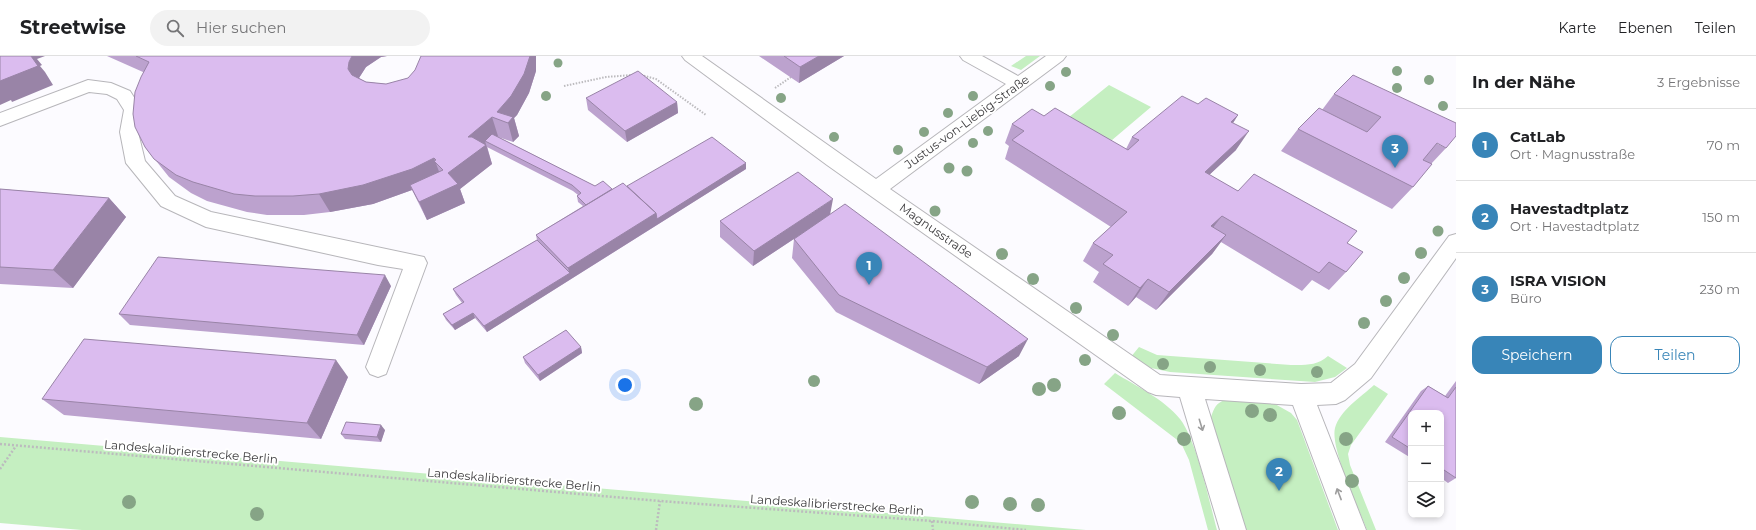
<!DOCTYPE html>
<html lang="de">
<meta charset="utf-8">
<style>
:root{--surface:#fff;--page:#f2f2f2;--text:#202124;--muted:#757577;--line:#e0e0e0;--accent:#3885b8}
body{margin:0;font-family:Montserrat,sans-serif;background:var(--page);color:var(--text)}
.controls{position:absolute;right:12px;bottom:12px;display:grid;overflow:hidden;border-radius:8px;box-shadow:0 2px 6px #0003}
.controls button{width:36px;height:36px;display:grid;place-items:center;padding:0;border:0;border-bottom:1px solid var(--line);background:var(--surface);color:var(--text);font:20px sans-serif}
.you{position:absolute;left:625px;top:329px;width:14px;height:14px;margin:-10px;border:3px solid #fff;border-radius:50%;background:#1a73e8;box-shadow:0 0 0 6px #1a73e833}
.badge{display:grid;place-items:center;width:26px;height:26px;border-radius:50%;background:var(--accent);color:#fff;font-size:13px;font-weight:700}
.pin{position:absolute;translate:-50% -33px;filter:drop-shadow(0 1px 2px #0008)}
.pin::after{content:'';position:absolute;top:21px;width:14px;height:12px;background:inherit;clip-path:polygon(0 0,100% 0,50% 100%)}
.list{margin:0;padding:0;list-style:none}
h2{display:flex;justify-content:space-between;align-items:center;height:52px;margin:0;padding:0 16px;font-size:17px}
h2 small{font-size:13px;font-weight:400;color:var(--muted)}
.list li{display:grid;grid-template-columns:26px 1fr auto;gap:12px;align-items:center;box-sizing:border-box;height:72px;padding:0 16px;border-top:1px solid var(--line)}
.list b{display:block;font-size:15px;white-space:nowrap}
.list p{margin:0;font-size:13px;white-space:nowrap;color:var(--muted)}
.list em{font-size:13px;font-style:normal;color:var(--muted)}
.actions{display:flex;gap:8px;padding:12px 16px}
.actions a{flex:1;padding:9px 0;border:1px solid var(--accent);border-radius:12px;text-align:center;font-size:14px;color:var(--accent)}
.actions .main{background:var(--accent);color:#fff}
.icon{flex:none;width:22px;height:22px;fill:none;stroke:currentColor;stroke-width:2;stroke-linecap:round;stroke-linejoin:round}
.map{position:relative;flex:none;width:1456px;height:474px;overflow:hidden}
header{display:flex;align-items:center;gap:24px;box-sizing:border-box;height:56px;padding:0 20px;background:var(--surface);border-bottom:1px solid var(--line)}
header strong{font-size:19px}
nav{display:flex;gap:22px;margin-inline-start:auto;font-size:14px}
.search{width:280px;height:36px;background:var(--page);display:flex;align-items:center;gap:10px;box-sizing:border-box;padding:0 14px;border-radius:22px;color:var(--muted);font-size:15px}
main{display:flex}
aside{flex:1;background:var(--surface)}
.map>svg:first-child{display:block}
.green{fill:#c5efc1}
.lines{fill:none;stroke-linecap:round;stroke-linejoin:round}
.minor-casing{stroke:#b7b6ba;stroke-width:2}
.path-far1{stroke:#bcbbbe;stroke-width:2;stroke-dasharray:1.5 1.5;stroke-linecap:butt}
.path{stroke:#bcbbbe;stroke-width:2.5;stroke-dasharray:2 2;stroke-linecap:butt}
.minor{fill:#fff;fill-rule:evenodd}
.tree{fill:#86a486}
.wall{fill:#bca2ce}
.shaded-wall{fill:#9984a7}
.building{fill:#dbbcef;stroke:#9984a7}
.oneway{stroke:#9e9e9e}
.labels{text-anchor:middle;stroke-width:4;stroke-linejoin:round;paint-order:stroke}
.street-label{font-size:12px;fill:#3d3c3e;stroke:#fff}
</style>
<header>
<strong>Streetwise</strong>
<div class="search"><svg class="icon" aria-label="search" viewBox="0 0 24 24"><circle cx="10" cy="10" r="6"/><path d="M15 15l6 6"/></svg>Hier suchen</div>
<nav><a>Karte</a><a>Ebenen</a><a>Teilen</a></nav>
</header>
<main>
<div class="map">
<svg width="1456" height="474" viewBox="0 0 1456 474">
<rect width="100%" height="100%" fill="#fcfbff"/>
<path class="green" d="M1026,0H1040L1021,14L1011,10Z
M1109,29L1151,51L1105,90L1063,66Z
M1139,291L1157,299L1291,309C1304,309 1317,310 1328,300L1347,312L1335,321L1315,326L1170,316L1151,312L1130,302Z
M1115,317C1136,330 1164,343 1180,363C1197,385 1209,445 1217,474H1208L1189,404L1182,389L1176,383L1104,328Z
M1374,329L1388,338L1351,389L1348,398L1350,409L1376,474H1367C1359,453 1330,392 1335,372C1340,354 1361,341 1374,329Z
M1225,344L1275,348L1291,357L1297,364L1338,474H1246L1211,361C1214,352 1216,347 1225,344Z
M0,381L1086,474H82L0,467Z"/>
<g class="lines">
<defs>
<path id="minor" d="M682,0H702L876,123L1006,28L963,4L960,0H982L1018,20L1046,0H1066L1063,4L890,133L1160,319L1301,328L1331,327L1355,308L1449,180L1456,178V202L1371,322L1345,344L1336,348L1317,349L1366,474H1340L1293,349L1205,343L1246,474H1220L1180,341L1156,339L1148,336L827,109L685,4Z
M88,24L111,27L130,35L142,54L138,76L145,105L175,140L211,156L424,201L427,207L386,318L378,321L370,318L366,311L403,213L378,209L206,171L161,150L126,107L120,76L124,54L117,43L107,38L89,36L0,70V57Z"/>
</defs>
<use href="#minor" class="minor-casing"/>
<path class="path-far1" d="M641,19L656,23L706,59
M564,30L606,21L632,19
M775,32L791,21"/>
<path class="path" d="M0,388L660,445L932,465L1026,474
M0,413L16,390
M932,465L933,474
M656,474L660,445"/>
<use href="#minor" class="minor"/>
</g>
<g class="tree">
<circle cx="558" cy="7" r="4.5"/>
<circle cx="1397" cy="15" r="5"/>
<circle cx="1066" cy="16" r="5"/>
<circle cx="1429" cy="24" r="5"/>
<circle cx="1050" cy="30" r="5"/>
<circle cx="1397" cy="32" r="5"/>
<circle cx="546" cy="40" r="5"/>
<circle cx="973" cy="40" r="5"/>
<circle cx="781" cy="42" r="5"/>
<circle cx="1443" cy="50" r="5"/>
<circle cx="948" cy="57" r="5"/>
<circle cx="988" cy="75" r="5"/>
<circle cx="924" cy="76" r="5"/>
<circle cx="834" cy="81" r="5"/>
<circle cx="973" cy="87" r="5"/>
<circle cx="898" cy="94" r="5"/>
<circle cx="949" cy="112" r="5.5"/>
<circle cx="967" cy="115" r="5.5"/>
<circle cx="935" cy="155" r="5.5"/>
<circle cx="1438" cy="175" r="5.5"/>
<circle cx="1421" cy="197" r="6"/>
<circle cx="1002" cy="198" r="6"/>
<circle cx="1404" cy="222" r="6"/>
<circle cx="1033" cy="223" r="6"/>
<circle cx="1386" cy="245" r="6"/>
<circle cx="1076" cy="252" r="6"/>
<circle cx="1364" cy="267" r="6"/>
<circle cx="1113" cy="279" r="6"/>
<circle cx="1085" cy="304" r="6"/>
<circle cx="1163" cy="308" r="6"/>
<circle cx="1210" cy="311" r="6"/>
<circle cx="1260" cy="314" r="6"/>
<circle cx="1317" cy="316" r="6"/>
<circle cx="814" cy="325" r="6"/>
<circle cx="1054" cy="329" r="7"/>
<circle cx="1039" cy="333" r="7"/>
<circle cx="696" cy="348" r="7"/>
<circle cx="1252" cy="355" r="7"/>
<circle cx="1119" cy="357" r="7"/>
<circle cx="1270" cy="359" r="7"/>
<circle cx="1184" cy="383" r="7"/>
<circle cx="1346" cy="383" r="7"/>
<circle cx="1352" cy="425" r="7"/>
<circle cx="129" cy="446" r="7"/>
<circle cx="972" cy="446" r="7"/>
<circle cx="1010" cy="448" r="7"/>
<circle cx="1038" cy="449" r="7"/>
<circle cx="257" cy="458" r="7"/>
</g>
<path class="wall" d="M107,0H387L381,1L366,11L359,22L366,26L386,28L536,15L529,37L517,59L514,62L519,80L513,86L498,81L595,130L612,133L627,130L746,113L487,276L475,262L455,274L446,264L443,258L462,247L456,239L453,233L537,184L536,179L583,150L578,146L577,140L578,139L573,135L487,91V90L492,108L460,133L465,147L427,164L412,134L373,148L330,156L304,159H267L247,156L207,145L191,137L169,121L145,91L143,16Z
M759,0H844L799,27Z
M1334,38L1446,92L1431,108L1413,131L1392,153L1281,95L1298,73L1322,54Z
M586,42L677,46L678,57L627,86L588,54Z
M1198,48L1238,59L1233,67L1236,94L1209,119L1238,135L1347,187L1346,216L1329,234L1312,224L1302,235L1221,186L1212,198L1156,254L1136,241L1128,250L1093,226L1099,216L1083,205L1093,187L1111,171L1005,103L1009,90L1005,87L1012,68L1044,60L1126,93L1132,81Z
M0,133L109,142L126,161L73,232L0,228Z
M830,158L1019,300L979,328L836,256L792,202L794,183L803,177L753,210L720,181V165Z
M391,230L364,289L130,269L119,258Z
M581,291L582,297L540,325L525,307L523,301Z
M348,321L321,383L64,359L42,343Z
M1456,325V422L1448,427L1441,422V357H1411V402L1385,386L1421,335L1428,330L1445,340Z
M385,374L381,386L345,383L341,378Z"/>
<path class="shaded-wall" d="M27,0H45L37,3L42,9L40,10L45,16L53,29L12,46L11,44L0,49V25Z
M352,0H387L381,1L366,11L357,25V32L348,13L349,6Z
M530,0H536V15L529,37L517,59L514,62L519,80L513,86L508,67L497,56Z
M819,0H844L799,27L800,11Z
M677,46L678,57L627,86L625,75Z
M1238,59L1226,78L1231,66Z
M492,61L498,80L490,87L485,85L492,108L460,133L465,147L427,164L419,146L448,117L468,81Z
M1249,75L1236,94L1192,135L1205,116Z
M434,102L441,121L410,129L412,134L373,148L330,156L319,138Z
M746,107V113L571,223L568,212L656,157Z
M109,142L126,161L73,232L53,214Z
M833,143L830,159L753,210L754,195Z
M1222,160L1208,178L1211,170Z
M1226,179L1212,198L1156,254L1169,236Z
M570,217L571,223L487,276L484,270Z
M385,219L391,230L364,289L357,279Z
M1148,223L1136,241L1128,250L1140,232Z
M473,257L475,262L455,274L452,269Z
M1028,283L1019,300L979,328L987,311Z
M581,291L582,297L540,325L538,319Z
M336,304L348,321L321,383L307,367Z
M381,369L385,374L381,386L377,381Z"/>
<path class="building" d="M0,0H31L38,10L0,25Z
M136,0H352L349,6L348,13L352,19L366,26L386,28L408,22L415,14L421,0H530L524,18L511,40L497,56L513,61L508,67L492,61L468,81H472L486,89L448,117L458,128L419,146L410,129L443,114L434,105L436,104L434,102L412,113L363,129L319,138L293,140H255L234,138L193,126L176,119L154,103L145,91L135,71L133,58L135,36L141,21L149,6Z
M784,0H819L800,11Z
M638,15L677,46L625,75L586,42Z
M1353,19L1456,67V80L1446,92L1437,87L1423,104L1432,108L1413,131L1298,73L1319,52L1367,76L1381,61L1334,38Z
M1182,40L1198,48L1206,42L1238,59L1231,66L1249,75L1205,116L1238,135L1254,118L1357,175L1347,187L1363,196L1346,216L1329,206L1319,217L1222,160L1211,170L1226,179L1169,236L1148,223L1140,232L1103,208L1113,199L1093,187L1127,156L1012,84L1024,75L1012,68L1032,53L1044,60L1055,52L1128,94L1139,84L1132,81Z
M492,78L595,130L603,125L612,133L586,149L577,140L581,137L572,129L485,85Z
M712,81L746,107L657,163L656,157L627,130Z
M798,116L833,143L754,195L720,165Z
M623,127L656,157L568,212L536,179Z
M0,133L109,142L53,214L0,211Z
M845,148L1028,283L987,311L839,239L794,183Z
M537,184L570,217L484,270L473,257L452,269L443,258L464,246L453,233Z
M158,201L385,219L357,279L119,258Z
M566,274L581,291L538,319L523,301Z
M84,283L336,304L307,367L42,343Z
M1428,330L1448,342L1456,331V422L1441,412V357H1411V393L1392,381Z
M346,366L381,369L377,381L341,378Z"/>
<defs><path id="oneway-shaft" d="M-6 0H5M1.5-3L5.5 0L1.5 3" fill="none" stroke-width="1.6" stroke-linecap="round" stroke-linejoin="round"/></defs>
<g class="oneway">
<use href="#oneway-shaft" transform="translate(1201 369) rotate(73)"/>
<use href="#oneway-shaft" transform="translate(1339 438) rotate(-111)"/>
</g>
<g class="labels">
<g class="street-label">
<text transform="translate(967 66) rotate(-36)" y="4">Justus-von-Liebig-Straße</text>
<text transform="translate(936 175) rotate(35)" y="4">Magnusstraße</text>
<text transform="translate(191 396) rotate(5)" y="4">Landeskalibrierstrecke Berlin</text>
<text transform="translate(514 424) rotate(5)" y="4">Landeskalibrierstrecke Berlin</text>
<text transform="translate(837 449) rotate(4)" y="4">Landeskalibrierstrecke Berlin</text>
</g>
</g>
</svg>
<div class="controls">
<button>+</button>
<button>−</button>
<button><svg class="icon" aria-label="layers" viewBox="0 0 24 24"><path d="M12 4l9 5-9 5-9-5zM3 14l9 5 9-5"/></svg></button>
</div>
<div class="you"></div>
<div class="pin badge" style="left:869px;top:229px">1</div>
<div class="pin badge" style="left:1279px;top:435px">2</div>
<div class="pin badge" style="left:1395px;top:112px">3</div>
</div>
<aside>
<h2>In der Nähe<small>3 Ergebnisse</small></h2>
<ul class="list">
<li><span class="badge">1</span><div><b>CatLab</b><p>Ort · Magnusstraße</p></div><em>70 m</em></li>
<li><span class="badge">2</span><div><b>Havestadtplatz</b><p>Ort · Havestadtplatz</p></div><em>150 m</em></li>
<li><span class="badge">3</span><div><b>ISRA VISION</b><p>Büro</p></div><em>230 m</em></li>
</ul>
<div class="actions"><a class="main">Speichern</a><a>Teilen</a></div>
</aside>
</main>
